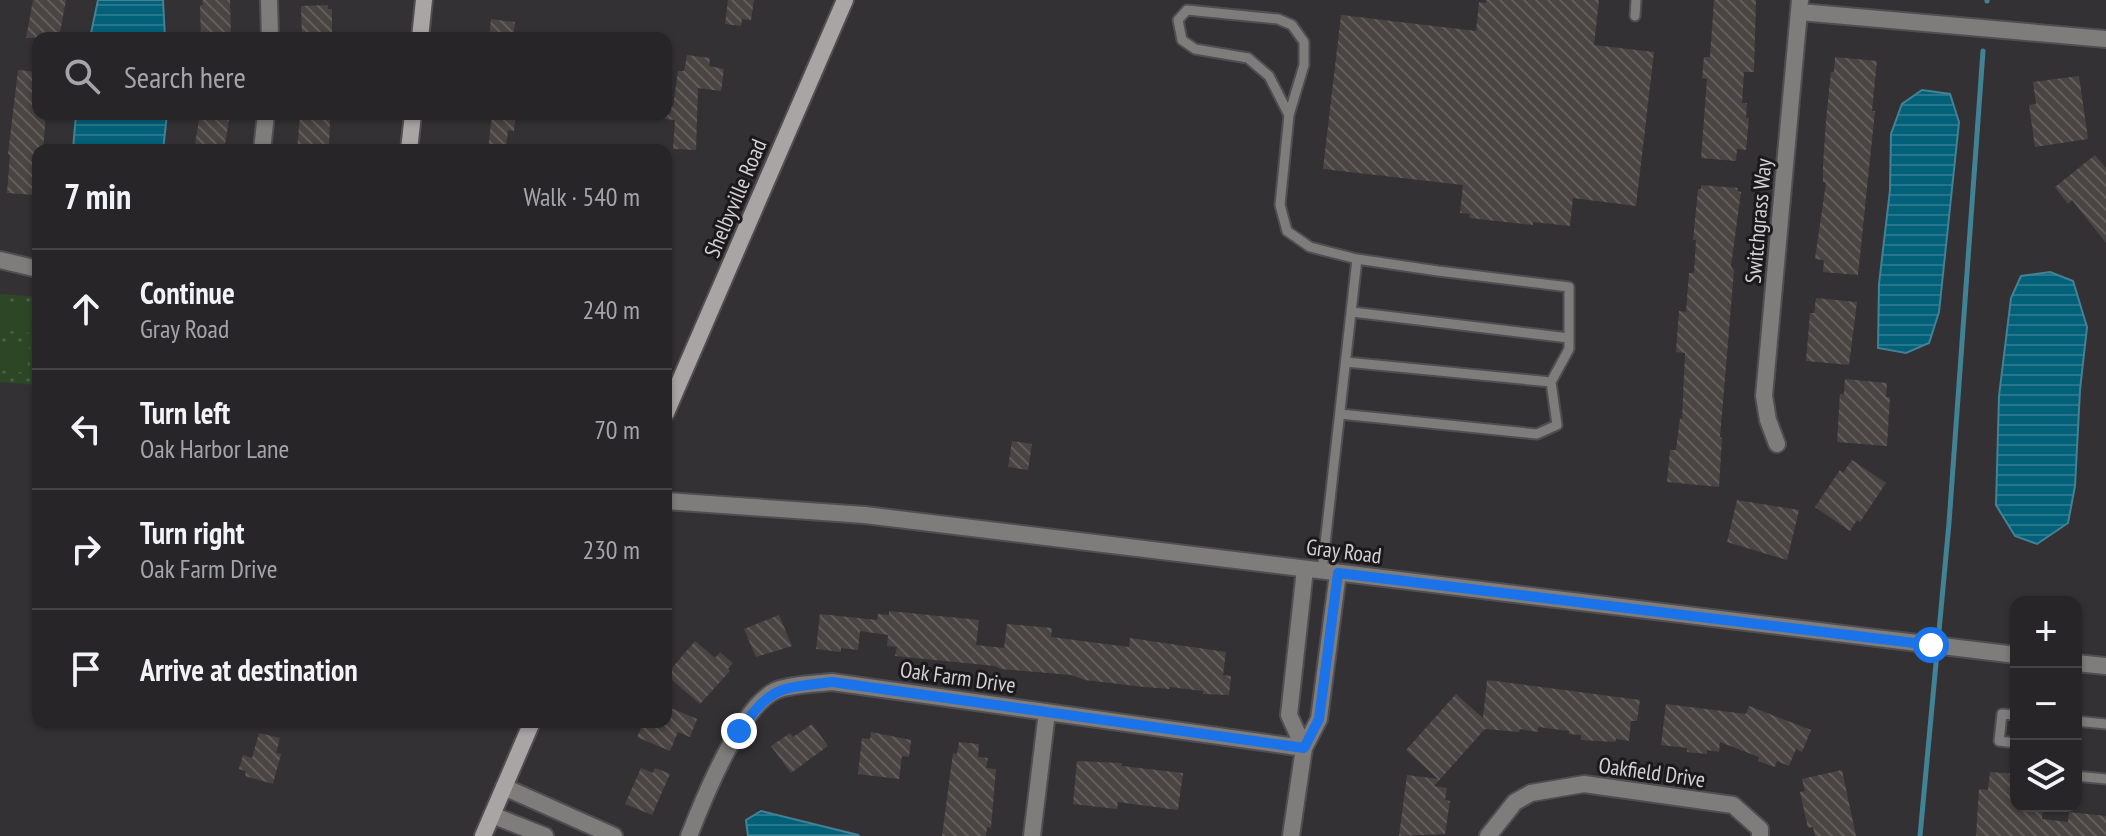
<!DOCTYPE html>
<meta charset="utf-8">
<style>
:root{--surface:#272528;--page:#2f2d30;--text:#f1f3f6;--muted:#a4a5a8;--line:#434245}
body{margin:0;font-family:"PT Sans Narrow",sans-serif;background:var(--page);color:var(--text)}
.controls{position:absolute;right:24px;bottom:24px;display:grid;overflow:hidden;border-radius:16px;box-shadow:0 2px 6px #0004}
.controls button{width:72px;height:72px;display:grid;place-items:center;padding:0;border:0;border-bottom:2px solid var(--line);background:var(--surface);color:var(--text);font:40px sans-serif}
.stop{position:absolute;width:24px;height:24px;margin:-18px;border:6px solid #1a73e8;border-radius:50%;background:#fff}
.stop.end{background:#1a73e8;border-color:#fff;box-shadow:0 2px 8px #0008}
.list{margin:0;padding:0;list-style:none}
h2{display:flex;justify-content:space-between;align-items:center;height:104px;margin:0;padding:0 32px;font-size:34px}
h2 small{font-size:26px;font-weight:400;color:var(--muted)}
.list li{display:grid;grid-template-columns:52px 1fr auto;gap:24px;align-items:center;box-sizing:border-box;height:120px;padding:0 32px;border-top:2px solid var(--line)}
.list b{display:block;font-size:30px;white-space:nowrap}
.list p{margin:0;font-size:26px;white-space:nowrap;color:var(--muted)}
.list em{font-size:26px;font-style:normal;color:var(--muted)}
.icon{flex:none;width:44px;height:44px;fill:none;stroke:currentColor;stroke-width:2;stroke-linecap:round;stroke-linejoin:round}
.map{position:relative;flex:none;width:2106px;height:836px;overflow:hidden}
.search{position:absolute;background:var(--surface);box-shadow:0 2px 6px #0004;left:32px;top:32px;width:640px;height:88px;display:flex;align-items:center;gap:20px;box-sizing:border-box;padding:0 28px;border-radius:16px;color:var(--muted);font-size:30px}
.panel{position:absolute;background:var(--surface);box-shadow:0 2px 6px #0004;left:32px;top:144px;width:640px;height:584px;border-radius:16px}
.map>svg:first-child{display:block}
.park{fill:url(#park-dots)}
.pitch{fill:#2d4726}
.water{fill:url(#water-rules);stroke:#418294;stroke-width:2}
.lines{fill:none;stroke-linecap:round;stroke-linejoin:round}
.stream{stroke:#418294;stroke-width:5}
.building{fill:url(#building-back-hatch)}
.service-casing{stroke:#514e52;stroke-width:13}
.minor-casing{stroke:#514e52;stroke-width:20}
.tertiary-casing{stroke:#514e52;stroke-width:20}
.secondary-casing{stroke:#514e52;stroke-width:20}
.service{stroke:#7f7c7c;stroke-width:9}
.minor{stroke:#7f7c7c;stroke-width:16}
.tertiary{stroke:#7f7c7c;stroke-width:16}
.secondary{stroke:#aaa5a5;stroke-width:16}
.route{stroke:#1a73e8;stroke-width:10}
.labels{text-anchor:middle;stroke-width:6;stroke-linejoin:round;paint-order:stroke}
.street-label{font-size:22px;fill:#d3d1d4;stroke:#1b191b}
</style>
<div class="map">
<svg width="2106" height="836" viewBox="0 0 2106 836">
<defs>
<pattern id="park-dots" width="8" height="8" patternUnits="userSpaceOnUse" patternTransform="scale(2)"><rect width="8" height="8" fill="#2d4726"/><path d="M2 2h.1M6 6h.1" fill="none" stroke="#4b6045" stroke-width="1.8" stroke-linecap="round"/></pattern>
<pattern id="water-rules" width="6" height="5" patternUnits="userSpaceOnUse" patternTransform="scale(2)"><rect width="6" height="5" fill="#036079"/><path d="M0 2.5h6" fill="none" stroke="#27768b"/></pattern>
<pattern id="building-back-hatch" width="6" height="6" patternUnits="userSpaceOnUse" patternTransform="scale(2)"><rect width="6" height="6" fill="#4a4442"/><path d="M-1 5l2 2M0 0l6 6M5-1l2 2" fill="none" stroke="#635e5c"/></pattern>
</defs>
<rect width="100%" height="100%" fill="#343135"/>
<path class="park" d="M0,294L38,297V385L0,382Z"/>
<path class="pitch" d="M0,303L33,306L31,333L0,330Z
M0,343L29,345L27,373L0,370Z"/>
<path class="water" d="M98,0H163L165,38H90Z
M1922,90L1950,94L1959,122L1939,312L1929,343L1906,353L1878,348L1879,284L1890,190L1891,134L1902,104Z
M76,114H167L163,150H73Z
M2050,272L2073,281L2087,327L2080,390L2075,486L2068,523L2037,544L2015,536L1996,505L1999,396L2011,298L2021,276Z
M761,811L858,835L859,836H748L746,820Z"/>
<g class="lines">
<path class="stream" d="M1987,1V0
M1920,836L1949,523L1983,51"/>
</g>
<path class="building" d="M33,0H66L59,38H26Z
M202,0H230L231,38H201L200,5H203Z
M728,0H754L751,20L742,19L741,26L725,24Z
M1486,0H1599L1594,45L1654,52L1636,206L1573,198L1570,226L1533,222V225L1469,218L1470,214L1460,213L1463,185L1323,169L1341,15L1476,31L1479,2L1486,3Z
M1714,0H1756L1754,72H1744L1742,103H1747L1746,118H1749L1746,150L1737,149L1736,161L1701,158L1707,79L1702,78L1704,57H1710Z
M328,5V9H332V38H302L301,6Z
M491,19L515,22L513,38H489Z
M687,55L710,58L709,66L724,69L721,91L698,88L696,150L673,149L675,120L665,119L666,106H673L678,71H684Z
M1835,57L1877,61L1872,111H1875L1858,275L1823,272L1824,260L1815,259L1826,183L1823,182V165L1826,120L1831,72H1834Z
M18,70L38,72V114H46L43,150H38L36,195L7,193L10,155L8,154Z
M2079,76L2088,139L2035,147L2029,105L2036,104L2033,82Z
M200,114H230L224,150H194Z
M300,114H330L329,150H297Z
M492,114H516L514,131L508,130L506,150H488Z
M2095,155L2106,168V243L2072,200L2068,204L2055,187Z
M1701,185L1738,188L1737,191L1741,192L1731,266L1734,271L1720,437L1722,438L1719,487L1667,482L1670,450H1676L1680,418L1682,419L1685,353L1676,352L1679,311L1686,312L1689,273H1694L1696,240H1693L1698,189H1701Z
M1816,298L1857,302L1849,365L1806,361L1810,313H1814Z
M1845,379L1887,383L1886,397H1890L1887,446L1837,442L1840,394H1844Z
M1012,441L1032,444L1028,470L1008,467Z
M1852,460L1886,483L1860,522L1857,520L1850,531L1815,507L1840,470L1843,473Z
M1737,500L1799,510L1787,560L1727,542Z
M889,611L979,620L976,645L1004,648L1007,624L1052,628L1051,637L1129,647L1130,638L1226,652L1223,675L1231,676L1229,695L1203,694V691L1170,687L1169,689L1144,687L1085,680L1071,675L1001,669L995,666L895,656L897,647L887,646L888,635L860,631L858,650L841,648V652L816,649L820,614L877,620L878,614L889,615Z
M779,615L792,646L756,657L744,629Z
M695,641L715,658L720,652L733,663L728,669L730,671L700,704L666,675Z
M1487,680L1640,700L1637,721H1631L1629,741L1616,739L1615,742L1581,740V735L1569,734V731L1538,727V732L1520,729L1519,732L1485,729L1434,786L1447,788L1445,800L1450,801L1445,834L1399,836L1407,775L1438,779L1406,750L1456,694L1483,718Z
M1666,704L1746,714L1749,706L1811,730L1802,752L1796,749L1789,766L1777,761L1775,767L1758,761L1759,757L1720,742L1719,752L1707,750V754L1687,752V748L1661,745Z
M666,706L697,719L690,737L678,732L670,751L637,737L644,722H666Z
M812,724L828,746L791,773L771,746L790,733L793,737Z
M871,732L911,740L909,757L902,756L899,779L858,774L862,738L870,739Z
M259,733L280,738L276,753L281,754L273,784L245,776L246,771L239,769L243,755L252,758Z
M959,742L979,744L978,757L988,758L986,768L996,769L991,828L987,827L986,836H942L953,753L957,754Z
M1077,761L1122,763V766L1183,773L1178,810L1118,802L1117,809L1073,804Z
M641,768L653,773L655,768L670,774L652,815L625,804Z
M1842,770L1856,836H1815L1813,827L1808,828L1800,792L1805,791L1802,779Z
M1990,772L2016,774V806H2043L2042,819L2068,822L2069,812L2106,816V836H1976L1979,789L1988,790Z"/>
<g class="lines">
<defs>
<path id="service" d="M1635,16L1636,0
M1289,115L1304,65V42L1292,25L1278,19L1187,10L1178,20L1182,40L1195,49L1248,58L1269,76L1289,115L1280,205L1287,231L1310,247L1357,259L1438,271L1569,287V349L1551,382L1346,362
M1352,312L1569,338
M1340,414L1537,434L1557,425L1551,382
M1322,571L1357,259
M2016,715L2002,714L1999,741L2016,743
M2076,721L2106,724
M2076,776L2106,779"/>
<path id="minor" d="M269,0L270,38
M1800,12L2106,39
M262,150L266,114
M0,260L38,269
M1777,444L1768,420L1764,396L1800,0
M1305,569L1289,715L1304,748L1319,719L1338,573
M504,787L614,836
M492,815L545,836
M689,836C703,800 741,705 777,690C794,684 815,684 832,682L1304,748L1291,836
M1032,836L1047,712
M1488,836L1515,802L1531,793L1584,784L1733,805L1760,829V836"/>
<path id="tertiary" d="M666,501L865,515L2016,655
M2076,663L2106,666"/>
<path id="secondary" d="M420,38L424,0
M409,150L413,114
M666,413L845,0
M483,836L532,722"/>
</defs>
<use href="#service" class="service-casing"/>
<use href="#minor" class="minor-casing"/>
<use href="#tertiary" class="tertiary-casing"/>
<use href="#secondary" class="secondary-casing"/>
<use href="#service" class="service"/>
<use href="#minor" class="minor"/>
<use href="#tertiary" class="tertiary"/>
<use href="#secondary" class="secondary"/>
</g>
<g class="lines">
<path class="route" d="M739,731C773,685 778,689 832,682L1304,748L1319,719L1338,573L1931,645"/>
</g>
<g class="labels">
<g class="street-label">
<text transform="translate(735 198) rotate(-67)" y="8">Shelbyville Road</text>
<text transform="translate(1758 221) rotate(-85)" y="8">Switchgrass Way</text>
<text transform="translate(1344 551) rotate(7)" y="8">Gray Road</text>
<text transform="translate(958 677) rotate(8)" y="8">Oak Farm Drive</text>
<text transform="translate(1652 772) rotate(8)" y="8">Oakfield Drive</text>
</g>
</g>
</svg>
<div class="controls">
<button>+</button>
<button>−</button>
<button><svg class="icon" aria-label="layers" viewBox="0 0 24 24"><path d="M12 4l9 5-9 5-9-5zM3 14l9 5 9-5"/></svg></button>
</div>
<div class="stop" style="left:1931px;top:645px"></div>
<div class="stop end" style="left:739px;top:731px"></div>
<div class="search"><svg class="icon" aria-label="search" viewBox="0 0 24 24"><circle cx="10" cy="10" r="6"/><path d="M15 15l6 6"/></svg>Search here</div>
<section class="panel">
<h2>7 min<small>Walk · 540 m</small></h2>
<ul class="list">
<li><svg class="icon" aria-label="ahead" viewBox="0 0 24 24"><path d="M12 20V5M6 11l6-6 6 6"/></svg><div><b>Continue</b><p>Gray Road</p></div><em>240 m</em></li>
<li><svg class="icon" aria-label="left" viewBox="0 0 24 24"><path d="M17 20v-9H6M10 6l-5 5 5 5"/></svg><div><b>Turn left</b><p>Oak Harbor Lane</p></div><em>70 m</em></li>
<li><svg class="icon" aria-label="right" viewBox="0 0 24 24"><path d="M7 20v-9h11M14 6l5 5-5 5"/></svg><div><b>Turn right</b><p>Oak Farm Drive</p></div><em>230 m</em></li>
<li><svg class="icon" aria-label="arrive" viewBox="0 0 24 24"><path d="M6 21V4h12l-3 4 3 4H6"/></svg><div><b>Arrive at destination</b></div></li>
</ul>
</section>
</div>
